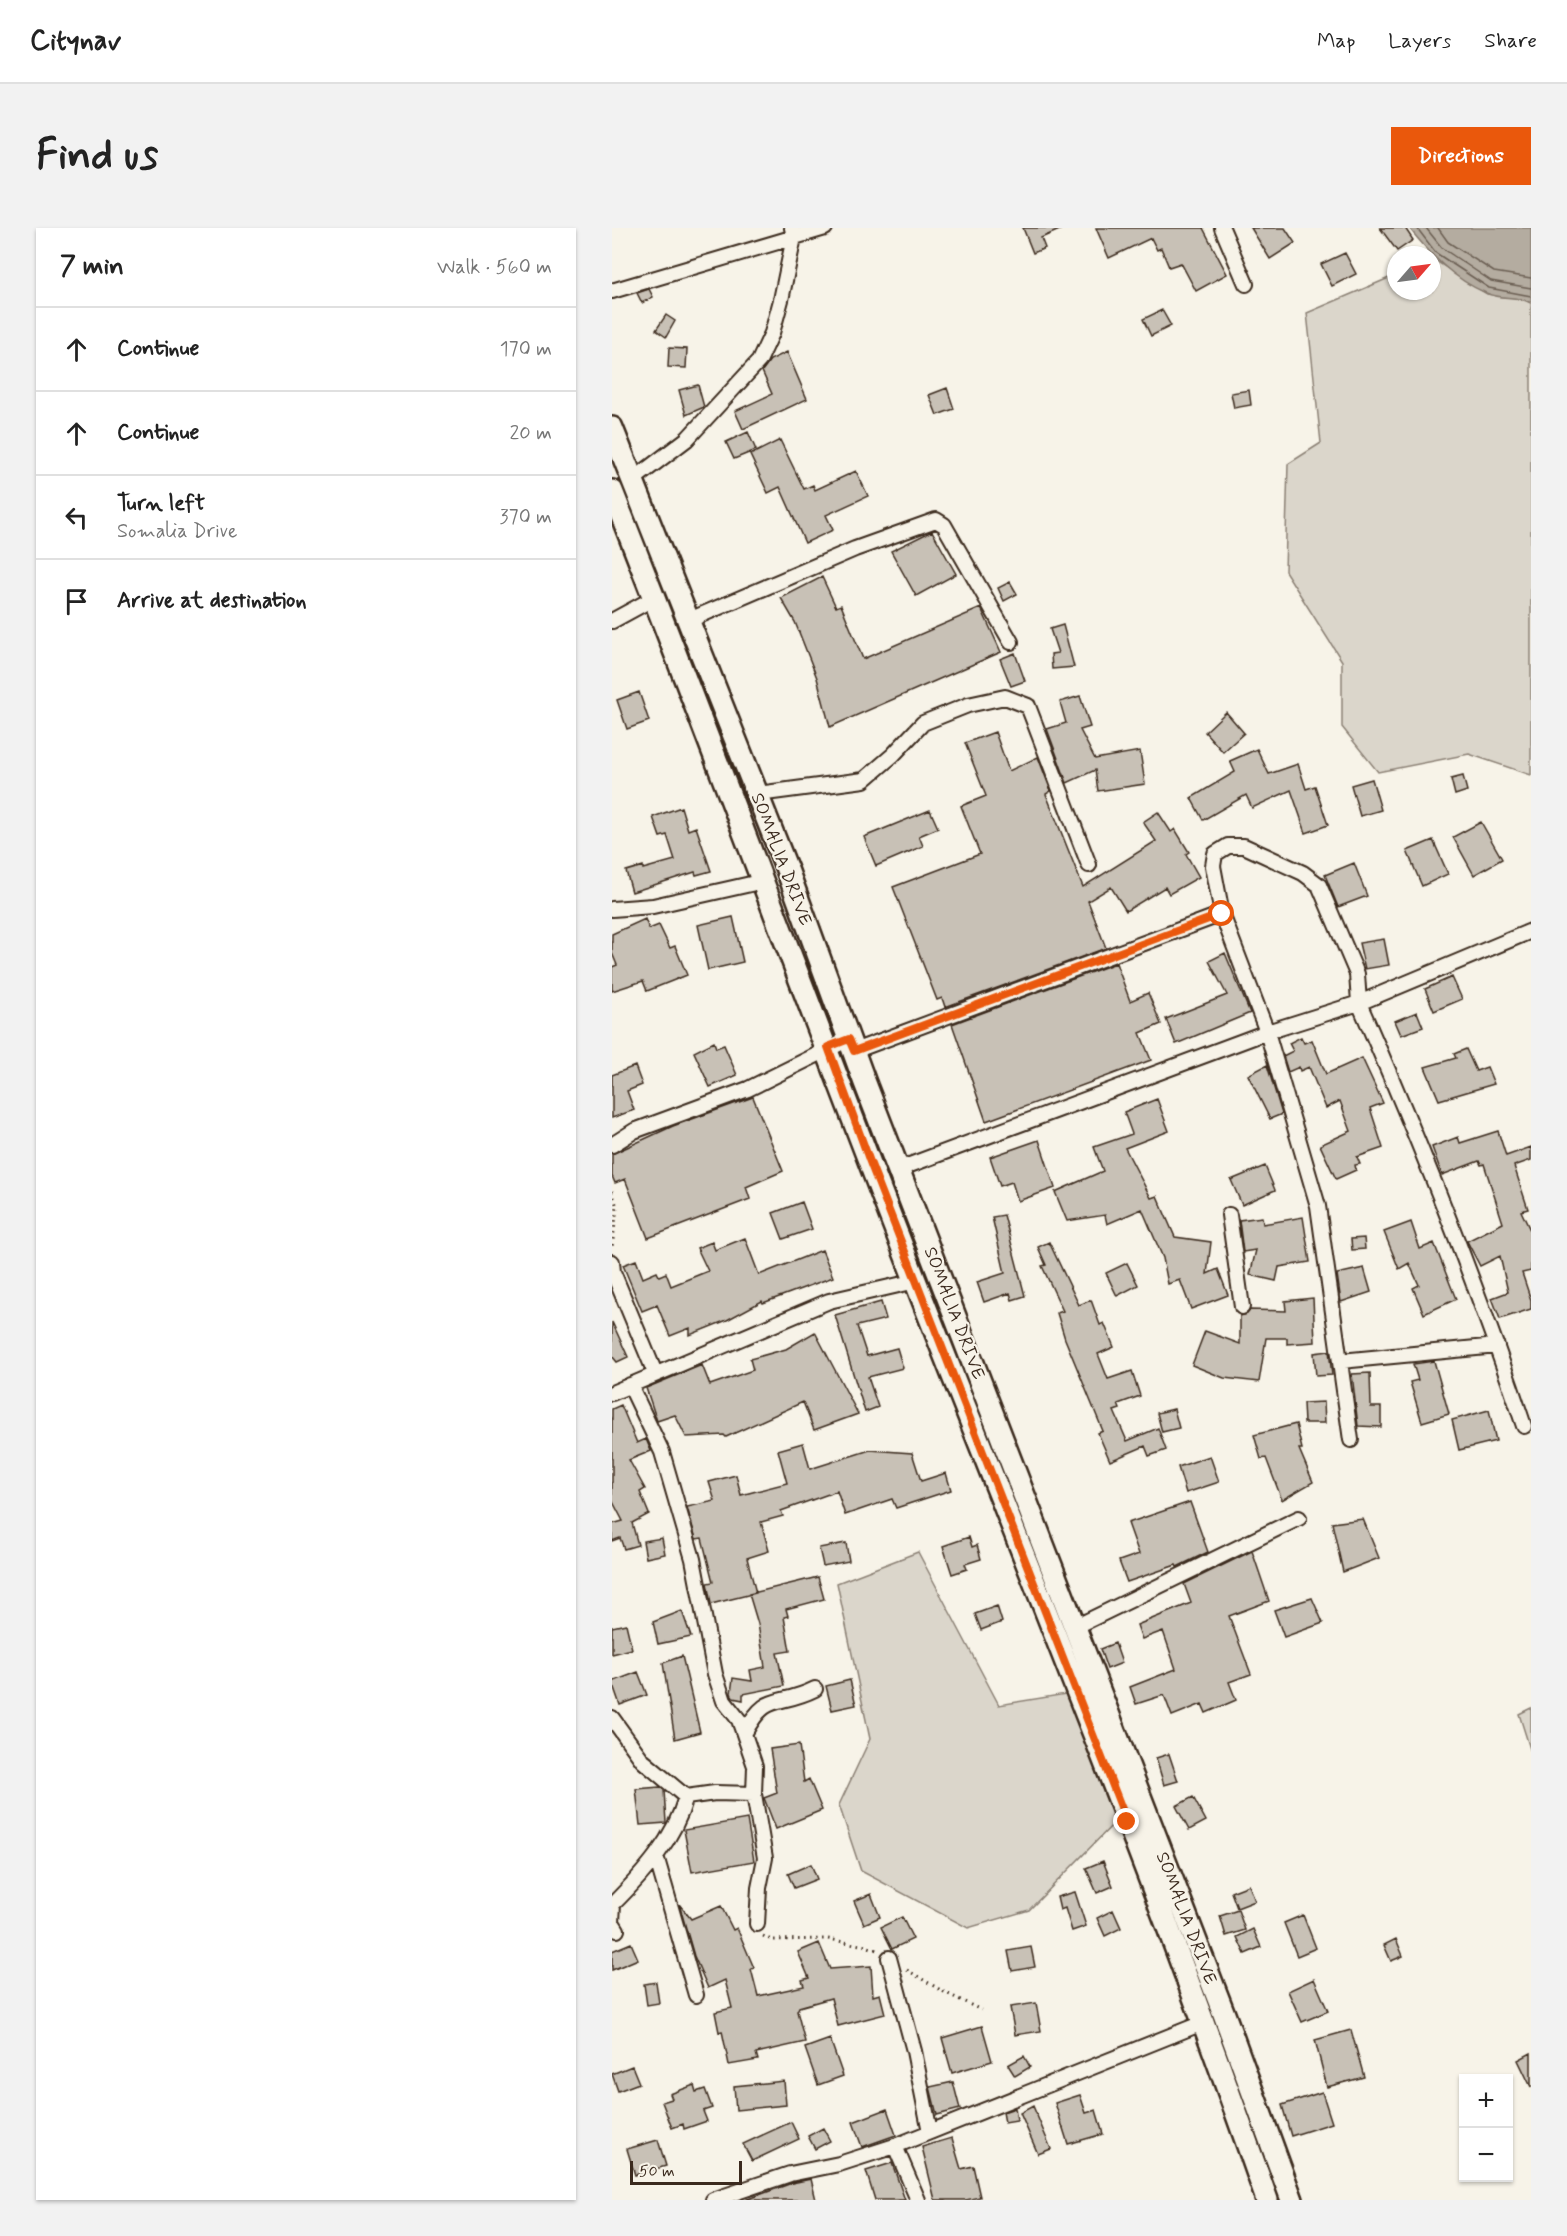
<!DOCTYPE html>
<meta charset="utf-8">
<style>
:root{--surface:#fff;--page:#f2f2f2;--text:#222;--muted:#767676;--line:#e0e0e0;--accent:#ea580c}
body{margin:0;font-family:Mynerve,sans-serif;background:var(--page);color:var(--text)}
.controls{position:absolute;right:18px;bottom:18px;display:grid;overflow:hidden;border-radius:0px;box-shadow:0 2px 4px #0004}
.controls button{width:54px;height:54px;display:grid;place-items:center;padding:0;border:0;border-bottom:2px solid var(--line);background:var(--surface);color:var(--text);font:30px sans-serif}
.compass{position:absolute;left:775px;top:18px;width:54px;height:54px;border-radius:50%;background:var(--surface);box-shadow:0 2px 4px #0004;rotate:62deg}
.scale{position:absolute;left:18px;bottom:15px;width:112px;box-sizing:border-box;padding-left:6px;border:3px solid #3b2a1e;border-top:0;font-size:16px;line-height:21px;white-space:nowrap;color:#3b2a1e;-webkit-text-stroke:4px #f7f3e8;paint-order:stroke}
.stop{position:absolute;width:18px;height:18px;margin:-14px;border:4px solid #ea580c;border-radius:50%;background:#fff}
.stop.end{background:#ea580c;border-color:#fff;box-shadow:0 2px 6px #0008}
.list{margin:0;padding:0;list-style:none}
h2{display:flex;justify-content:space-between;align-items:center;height:78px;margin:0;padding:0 24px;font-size:26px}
h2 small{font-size:20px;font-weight:400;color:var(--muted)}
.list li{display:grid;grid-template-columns:39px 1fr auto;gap:18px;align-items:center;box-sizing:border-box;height:84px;padding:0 24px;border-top:2px solid var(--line)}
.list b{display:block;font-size:22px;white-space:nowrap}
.list p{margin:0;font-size:20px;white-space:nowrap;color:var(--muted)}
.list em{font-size:20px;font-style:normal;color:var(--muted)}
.icon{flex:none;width:33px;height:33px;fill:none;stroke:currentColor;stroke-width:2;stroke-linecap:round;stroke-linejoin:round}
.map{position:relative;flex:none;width:919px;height:1972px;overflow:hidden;border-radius:0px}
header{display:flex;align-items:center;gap:36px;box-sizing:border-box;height:84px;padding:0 30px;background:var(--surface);border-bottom:2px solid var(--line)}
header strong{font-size:28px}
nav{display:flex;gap:33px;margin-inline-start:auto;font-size:21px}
.intro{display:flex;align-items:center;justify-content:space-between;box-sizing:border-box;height:144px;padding:0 36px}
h1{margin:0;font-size:42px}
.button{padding:15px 27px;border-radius:0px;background:var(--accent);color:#fff;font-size:21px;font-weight:700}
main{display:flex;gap:36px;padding:0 36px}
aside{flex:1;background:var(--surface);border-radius:0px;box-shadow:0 2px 4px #0004}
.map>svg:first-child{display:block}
.green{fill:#dbd6cb;stroke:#8b8074;stroke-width:1.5}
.water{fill:#b4aca0;stroke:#84786c;stroke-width:1.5}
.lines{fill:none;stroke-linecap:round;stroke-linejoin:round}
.shore{stroke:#6b5e52;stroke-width:1.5}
.building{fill:#c8c1b6;stroke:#3b2a1e;stroke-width:1.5}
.street-casing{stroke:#3b2a1e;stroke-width:18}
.primary-casing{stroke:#3b2a1e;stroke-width:26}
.path{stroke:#3b2a1e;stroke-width:3;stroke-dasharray:1.5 4.5;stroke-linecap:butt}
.street{stroke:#f7f3e8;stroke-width:14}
.primary{stroke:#f7f3e8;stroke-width:21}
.route{stroke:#ea580c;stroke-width:8}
.labels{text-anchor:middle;stroke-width:4.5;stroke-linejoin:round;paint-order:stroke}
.street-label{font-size:18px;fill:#3b2a1e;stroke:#f7f3e8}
</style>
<header>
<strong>Citynav</strong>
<nav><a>Map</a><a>Layers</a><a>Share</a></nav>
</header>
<div class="intro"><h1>Find us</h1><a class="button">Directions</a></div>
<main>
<aside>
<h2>7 min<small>Walk · 560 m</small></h2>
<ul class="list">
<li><svg class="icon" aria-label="ahead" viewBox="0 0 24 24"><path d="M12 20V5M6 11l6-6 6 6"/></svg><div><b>Continue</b></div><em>170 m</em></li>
<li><svg class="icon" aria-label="ahead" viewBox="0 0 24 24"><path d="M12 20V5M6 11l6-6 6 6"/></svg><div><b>Continue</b></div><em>20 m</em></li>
<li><svg class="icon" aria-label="left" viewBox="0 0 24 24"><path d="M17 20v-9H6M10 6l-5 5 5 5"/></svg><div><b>Turn left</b><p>Somalia Drive</p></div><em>370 m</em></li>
<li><svg class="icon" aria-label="arrive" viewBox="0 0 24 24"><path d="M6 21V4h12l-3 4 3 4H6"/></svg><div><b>Arrive at destination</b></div></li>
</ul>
</aside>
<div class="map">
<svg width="919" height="1972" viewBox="0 0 919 1972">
<rect width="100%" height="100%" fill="#f7f3e8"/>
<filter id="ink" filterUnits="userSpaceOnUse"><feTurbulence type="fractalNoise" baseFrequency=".0167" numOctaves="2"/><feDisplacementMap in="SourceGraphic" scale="12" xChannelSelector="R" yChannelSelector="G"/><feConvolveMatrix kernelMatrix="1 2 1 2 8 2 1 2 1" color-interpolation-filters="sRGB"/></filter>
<g filter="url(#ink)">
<path class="green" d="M821,31L875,66L912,71L919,75V547L857,526L766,544L730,499V433L673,343L676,236L709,215L695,85L784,47V63H820Z
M306,1324L387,1477L466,1464L512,1585L417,1682L356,1700L249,1643L227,1577L258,1511L225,1355Z
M919,1480V1524L907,1486Z"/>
<path class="water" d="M797,0H919V75C905,67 888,72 874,65C841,51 818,26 797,0Z"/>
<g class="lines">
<path class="shore" d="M805,0L824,25L877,60L919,68
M814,0L830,20L879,53L919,60
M826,0L836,14L882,44L919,50"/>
</g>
<path class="building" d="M411,0H452L429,10L433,20L421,25Z
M484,0H591L615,46L584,63L569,35L557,39L549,20L545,22L539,10L497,30Z
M639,0H673L683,15L658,31Z
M768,0H793L801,12L785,23Z
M733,25L744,46L720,58L709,36Z
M37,61L41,69L30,75L25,65Z
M550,82L559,98L539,108L531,91Z
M54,87L63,93L54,109L44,102Z
M57,120L75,121L74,140L56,139Z
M175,124L195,171L131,201L123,183L160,166L150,143L158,132Z
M86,157L92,179L74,187L67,162Z
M335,160L342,181L325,187L317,167Z
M637,162L639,177L622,180L619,165Z
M136,204L144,222L122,231L114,214Z
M168,212L192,261L201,257L203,262L244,243L256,268L214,287L221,302L193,315L168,259L156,265L138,227Z
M320,303L344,346L304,368L279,323Z
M210,349L224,379L229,377L251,431L369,380L389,424L218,499L205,450L183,394L169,370Z
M398,354L405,366L392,373L386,360Z
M451,397L462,439L440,441L439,426L446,425L438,401Z
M403,425L413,453L399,458L388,431Z
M27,464L37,493L15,501L5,472Z
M468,468L478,499L468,502L483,531L528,523L533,556L486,563L483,542L455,555L435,501L454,495L448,474Z
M614,484L632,505L611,524L593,504Z
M383,504L397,543L426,529L439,563L434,566L471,659L544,613L531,594L546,584L559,604L563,601L577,624L574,626L587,649L557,666L553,659L514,683L499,659L476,673L494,720L333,779L330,770L325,772L281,659L368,626L349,578L374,568L353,515Z
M645,521L657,546L686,536L694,561L703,558L716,597L694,605L679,562L640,580L634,567L591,592L579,570L623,544L618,533Z
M851,548L855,563L843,567L839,551Z
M760,551L769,582L748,588L739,557Z
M69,579L76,602L84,599L99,643L84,647L83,644L20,664L14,643L31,638V641L63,632L55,607L48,609L41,589Z
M318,582L326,600L307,608L311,618L264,638L252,609Z
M869,594L890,631L862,647L841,609Z
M821,612L836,646L810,658L795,623Z
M742,635L755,668L726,679L713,647Z
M121,689L131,734L96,742L86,697Z
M33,691L37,701L47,697L58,720L63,718L75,747L35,763L31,753L0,763V739L5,737L0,725V706Z
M772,711L777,737L753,741L747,715Z
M613,725L638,785L564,816L554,791L615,767L597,733Z
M504,735L518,773L536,765L549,796L528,805L539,832L374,893L340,796Z
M840,749L850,771L822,783L813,761Z
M805,784L811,799L789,807L783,793Z
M689,809L692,815L700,812L714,846L750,830L771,875L758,880L771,920L745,929L748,936L743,937L744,942L724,951L708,917L739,903L728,873L714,880L697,839L688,843L687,839L676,844L671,828L681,823L677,815Z
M102,814L104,820L112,817L125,847L98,859L82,824Z
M854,821L864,843L875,839L882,856L827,872L813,839L844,830L842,826Z
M655,837L670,886L658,891L636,847Z
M23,838L30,857L15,863L22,882L0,890V847Z
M141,869L171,943L134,959L138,971L36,1010L13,951L3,955L0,948V926L61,898Z
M545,871L557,903L513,920L539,970L545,968L563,1009L599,1014L595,1046L606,1041L616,1067L579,1081L568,1052L556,1056L551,1030L530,981L495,996L493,987L455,993L443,964L491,943L482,919L520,906L512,884Z
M886,903L894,928L919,919V932L902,938L916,981L909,983L919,1004V1043L910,1045L919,1072V1081L888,1091L880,1070L896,1064L888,1028L868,1038L855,1013L891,995L872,936L869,937L867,933L830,947L820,919L846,909L848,915Z
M427,912L443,960L406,973L400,954L388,958L378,929Z
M653,938L663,962L630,977L619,952Z
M190,974L200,1001L171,1011L161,985Z
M392,987L413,1068L400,1072L398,1065L372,1074L365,1054L393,1045L380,989Z
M650,989L651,996L691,989L698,1034L667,1039L664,1053L638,1047L644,1022L631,1024L627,992Z
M799,994L808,1021L822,1015L844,1071L812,1086L801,1060L807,1057L797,1035L787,1041L772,1004Z
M133,1010L147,1047L210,1022L221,1049L151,1075L150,1073L115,1092L78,1107V1100L58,1108L45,1077L30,1083L11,1037L24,1032L31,1050L45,1044L47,1048L54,1045L59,1058L96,1043L85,1020L100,1014L103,1022Z
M752,1010L753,1021L740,1022L739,1011Z
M437,1014L467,1077L479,1072L488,1097L492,1095L502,1119L486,1126L496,1151L520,1143L528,1168L506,1176L508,1181L502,1183L515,1213L546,1200L554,1222L537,1228L533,1218L498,1233L486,1205L491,1203L453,1111L445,1085L451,1083L430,1038L434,1037L426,1019Z
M515,1035L526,1057L505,1068L494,1045Z
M752,1040L759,1064L729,1074L725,1046Z
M701,1070L703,1114L675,1116V1110H654L647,1154L612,1150L580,1137L593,1103L628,1116V1088L635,1086L638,1082L674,1083L673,1073Z
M269,1074L274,1091L245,1098L255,1128L285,1120L291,1140L256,1149L266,1179L253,1184L223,1087Z
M0,1094L16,1129L5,1134L0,1128Z
M203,1104L246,1186L202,1202L191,1174L114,1209L112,1207L74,1209L63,1187L45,1193L34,1160L90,1137L98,1157L141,1142L138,1131L174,1121Z
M717,1123L720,1147L704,1148L702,1125Z
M822,1133L837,1186L810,1194L798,1154L806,1152L801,1136Z
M758,1145L759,1179H769V1199L746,1198L740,1146Z
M712,1174L713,1195H692L691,1175Z
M9,1177L25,1215L34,1211L39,1223L17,1232L33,1261L28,1264L37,1286L20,1295L26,1317L12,1321L8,1310L0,1313V1296L11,1293L0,1272V1181Z
M562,1181L567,1200L550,1204L545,1185Z
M877,1182L884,1213L847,1222L840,1192Z
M684,1196L690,1221H687L701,1254L670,1272L654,1230L649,1231L642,1207Z
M191,1215L198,1241L258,1222L300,1225L309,1253L334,1245L339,1262L284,1280L280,1271L233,1287L225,1263L169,1283L171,1288L149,1294L157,1323L135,1330L144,1365L99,1376L95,1355L101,1354L90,1310L84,1311L75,1279L103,1273L97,1254L124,1247L129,1267L175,1255L166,1222Z
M598,1228L607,1254L574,1265L566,1239Z
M578,1274L596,1324L565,1339L564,1337L515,1354L507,1333L527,1326L516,1295Z
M751,1291L767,1330L731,1344L720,1295Z
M357,1309L360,1319L365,1317L369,1331L353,1336L355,1341L340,1346L331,1318Z
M50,1310L53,1326L34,1330L31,1313Z
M234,1315L237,1333L211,1338L207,1320Z
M640,1323L657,1373L617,1388L639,1446L617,1454L624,1472L594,1485L590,1476L560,1488L552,1467L524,1476L518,1459L564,1441L551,1403L530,1411L525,1397L579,1375L572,1356Z
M206,1349L212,1371L174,1381L176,1388L172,1389L178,1423L165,1425L172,1458L131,1466V1472L121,1470L119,1465L121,1450L140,1453L138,1442L153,1439L146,1396L137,1366Z
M700,1370L711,1395L672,1409L662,1382Z
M385,1378L390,1394L369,1402L363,1386Z
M70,1383L79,1409L46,1416L41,1394Z
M14,1396L20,1421L0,1426V1399Z
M503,1415L510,1435L495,1441L488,1421Z
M70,1428L88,1504L63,1511L51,1435Z
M26,1444L35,1467L8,1477L0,1454Z
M238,1452L244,1477L220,1482L214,1458Z
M187,1517L192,1554L197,1551L210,1582L164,1601L152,1570L165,1565L158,1521Z
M557,1526L566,1553L552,1557L544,1530Z
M48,1559L52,1562L54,1595L28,1597L24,1561Z
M581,1569L594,1593L577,1602L564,1578Z
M135,1591L142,1633L80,1644L72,1602Z
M491,1633L501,1658L485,1665L474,1640Z
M199,1636L205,1651L182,1660L176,1646Z
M637,1657L643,1673L625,1680L619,1664Z
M463,1664L474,1698L460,1703L453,1680L448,1682L445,1669Z
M259,1666L268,1689L252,1696L242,1673Z
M67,1676L79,1691L109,1678L121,1702L125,1700L142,1740L139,1741L146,1768L192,1758L190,1752L197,1750L186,1724L207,1715L218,1741L259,1738L261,1768L268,1766L273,1786L226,1798L219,1770L187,1779L185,1783L193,1814L144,1825L146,1832L117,1837L110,1803L107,1804L103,1784L120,1780L113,1752L96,1760L82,1728Z
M501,1682L509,1700L493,1708L485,1690Z
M626,1682L633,1702L614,1708L608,1688Z
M691,1687L704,1720L685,1728L672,1695Z
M290,1689L301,1711L280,1721L269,1699Z
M641,1701L649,1719L633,1726L625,1709Z
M784,1711L791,1728L779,1733L772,1717Z
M19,1715L26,1731L0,1742V1723Z
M419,1719L423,1739L400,1743L396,1723Z
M702,1751L716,1783L690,1794L676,1763Z
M44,1754L47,1775L35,1777L32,1756Z
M424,1775L429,1803L403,1807L398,1779Z
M370,1798L380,1833L340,1845L330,1810Z
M739,1802L752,1849L715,1859L703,1812Z
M218,1811L231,1848L206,1857L193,1820Z
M919,1825V1859L906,1832Z
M412,1828L418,1839L403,1848L396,1837Z
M20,1838L27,1855L6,1863L0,1846Z
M172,1853L174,1877L124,1882L122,1858Z
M341,1854L348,1881L325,1887L318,1859Z
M82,1857L84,1864L93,1861L100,1880L91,1883L95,1893L72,1901L71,1896L60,1900L50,1874L60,1871L58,1866Z
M710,1864L720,1895L679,1908L670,1877Z
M468,1867L474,1885L484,1882L491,1906L456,1916L443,1875Z
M421,1878L439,1921L426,1926L408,1885Z
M403,1880L405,1893L393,1895L391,1884Z
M275,1881L284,1907L250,1919L241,1894Z
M179,1894L187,1911L140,1933L131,1916Z
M211,1900L218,1913L203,1921L196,1908Z
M340,1910L349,1941L361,1938L368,1969L354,1972H323L310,1919Z
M46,1912L54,1938L23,1947L15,1921Z
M280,1935L293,1972H263L254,1943Z
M199,1951L204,1972H133L180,1955Z"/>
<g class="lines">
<defs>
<path id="street" d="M610,0L634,56
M0,63L213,0
M21,252L75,211L147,133L160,105L169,72L182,9L180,0
M0,393L44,369
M75,393L243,321L324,292L332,297L399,414
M146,566L252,552L281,527L311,495L356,477L393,469L416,478L477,637
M0,681L41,678L152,653
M242,823L610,686
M0,917L22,903L136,861L237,811
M287,941L655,804L747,775L919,703
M617,987L630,1079
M0,1034L1,1044L43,1145
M729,1133L885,1118
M18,1157L50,1224L81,1331L103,1446L112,1473L127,1492L132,1506
M0,1165L217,1073L304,1053
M739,1212L706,978L655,804L610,686L601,638L603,626L616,618H632L691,645L707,657L745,746L747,775C808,914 864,1054 912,1198
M463,1399L687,1290
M0,1490L31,1533L74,1569L103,1565L142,1566L153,1630L147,1660L145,1696
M142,1566L143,1538L132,1506C155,1462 165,1480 203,1461
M44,1628L84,1767
M5,1702L0,1694L1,1676C32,1645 62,1612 74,1569
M277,1730L302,1823L318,1904
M283,1918L306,1972
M101,1972L178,1946L227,1936L283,1918L593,1794"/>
<path id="primary" d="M0,200L176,644L253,855L612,1786L680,1972
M0,263C106,531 205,801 310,1070C428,1369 549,1668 655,1972"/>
</defs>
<use href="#street" class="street-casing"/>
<use href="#primary" class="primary-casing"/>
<path class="path" d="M0,963L5,979L0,1020
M151,1708L159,1712L216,1711L254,1718L267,1723
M295,1742L332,1764L369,1782"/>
<use href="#street" class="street"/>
<use href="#primary" class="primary"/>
</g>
</g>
<g class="lines" filter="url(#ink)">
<path class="route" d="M515,1594L258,934L216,819L237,811L242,823L610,686"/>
</g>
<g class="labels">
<g class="street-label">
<text transform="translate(170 631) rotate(69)" y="6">SOMALIA DRIVE</text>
<text transform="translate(343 1085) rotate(69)" y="6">SOMALIA DRIVE</text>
<text transform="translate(575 1690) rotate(69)" y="6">SOMALIA DRIVE</text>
</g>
</g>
</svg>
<div class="controls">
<button>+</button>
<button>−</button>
</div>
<svg class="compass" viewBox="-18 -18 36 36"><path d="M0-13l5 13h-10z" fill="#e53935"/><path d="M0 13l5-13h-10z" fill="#767676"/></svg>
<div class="scale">50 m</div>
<div class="stop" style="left:610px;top:686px"></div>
<div class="stop end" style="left:515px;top:1594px"></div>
</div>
</main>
